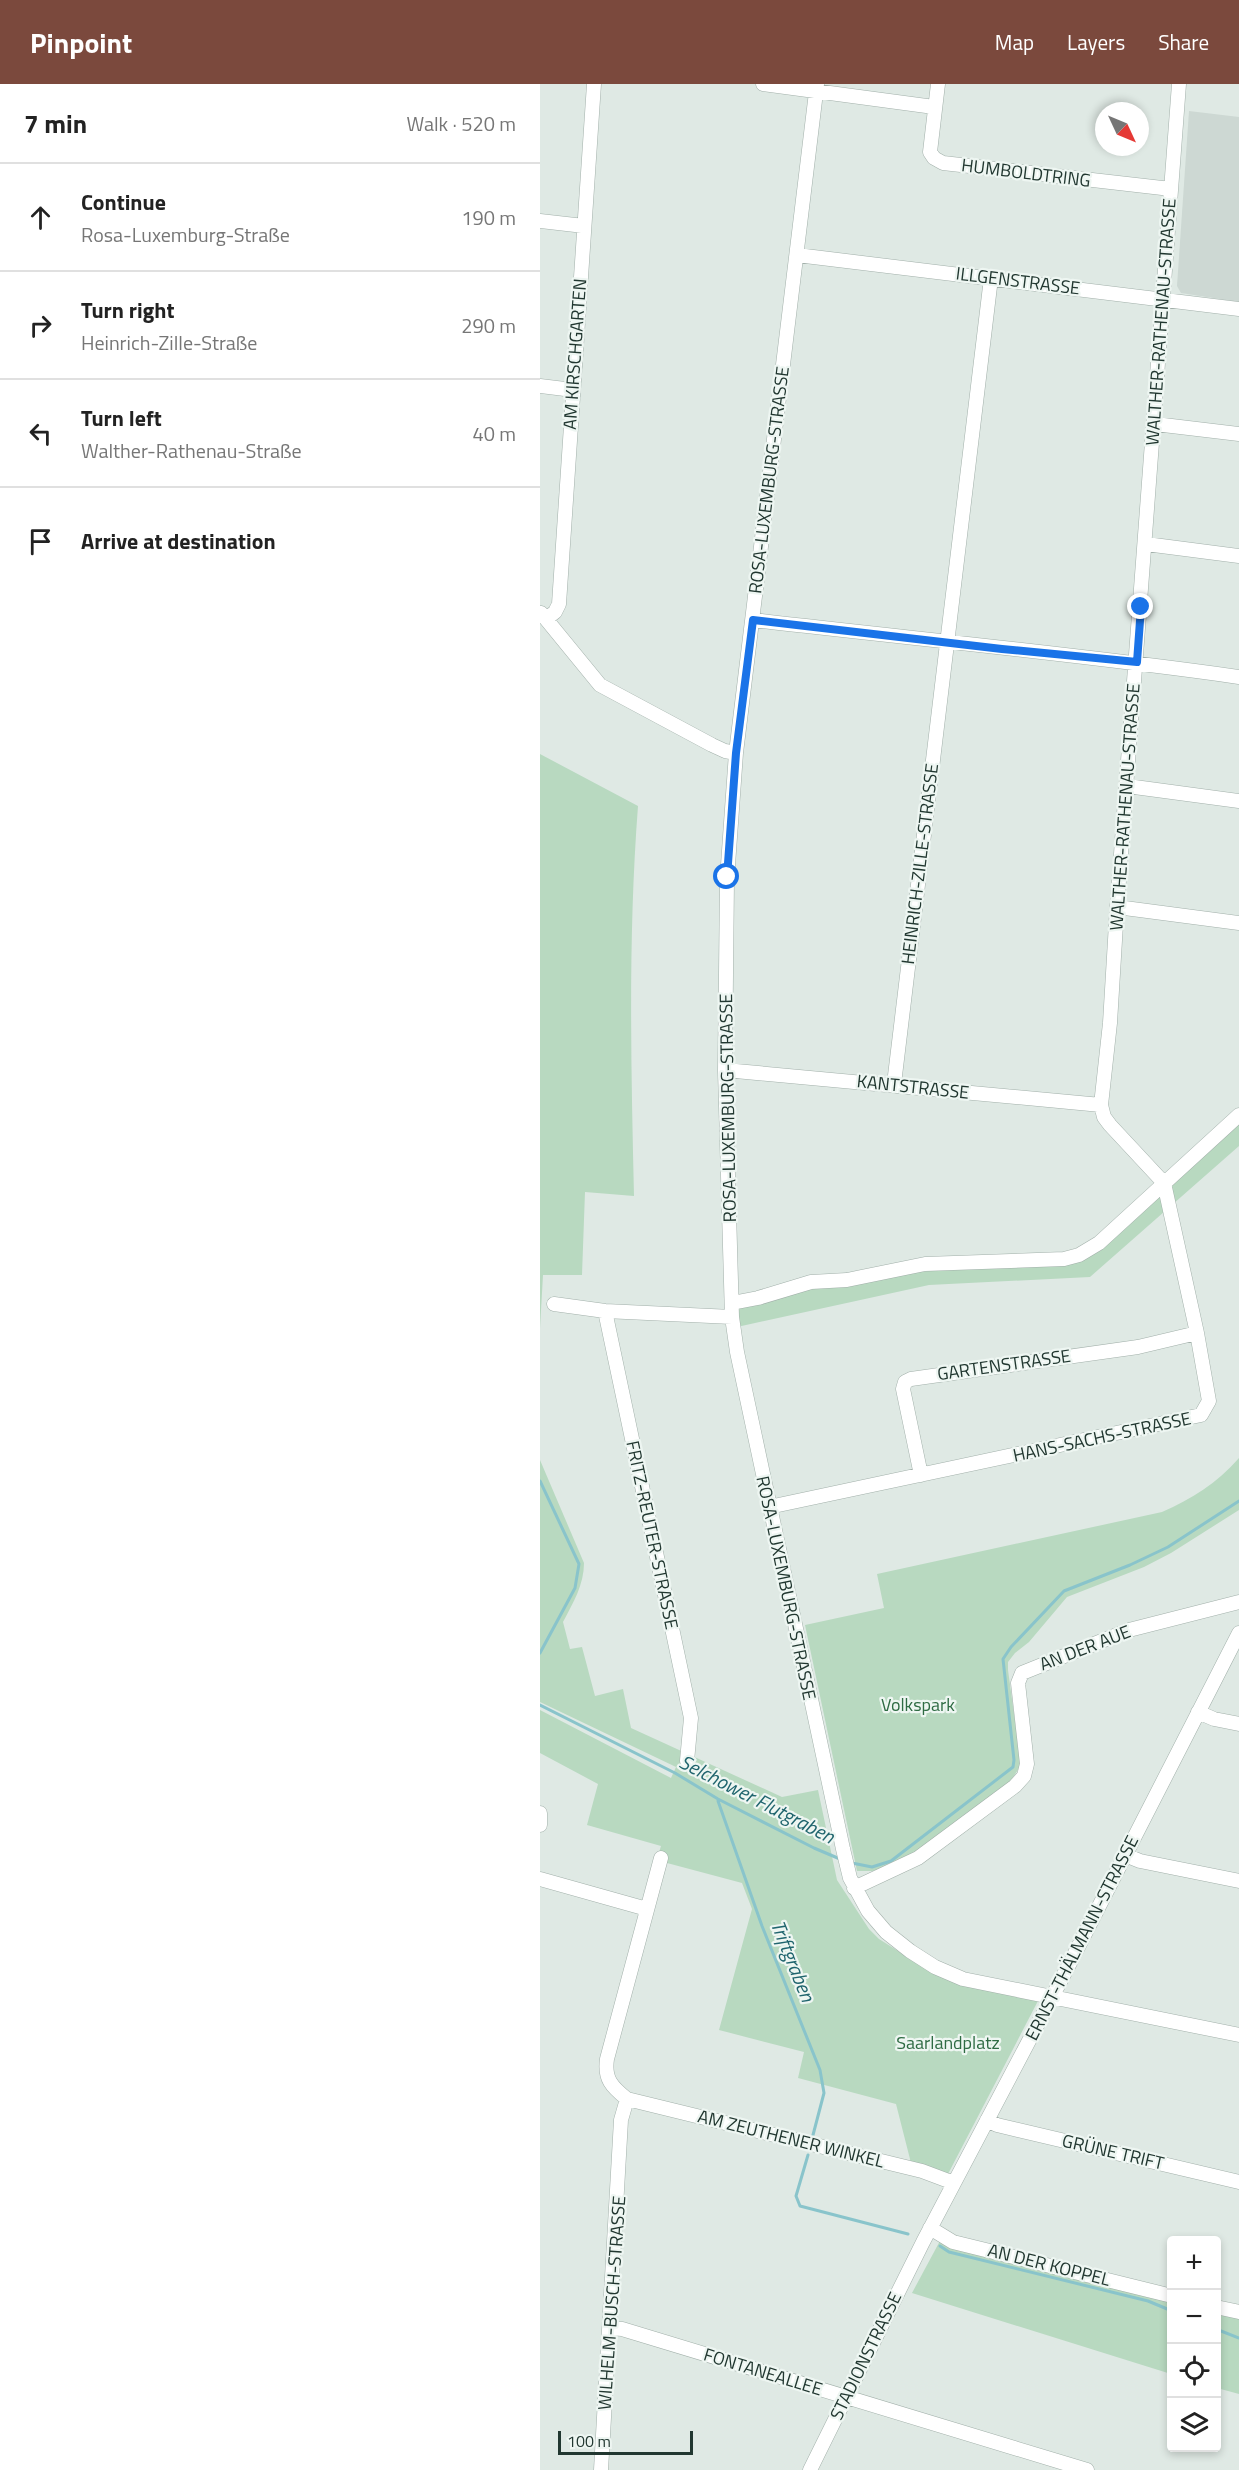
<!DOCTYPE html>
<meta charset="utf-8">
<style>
:root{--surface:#fff;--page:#f6f6f6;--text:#222;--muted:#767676;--line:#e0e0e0;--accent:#7b493d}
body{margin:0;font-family:"Titillium Web",sans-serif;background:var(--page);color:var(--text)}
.controls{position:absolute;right:18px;bottom:18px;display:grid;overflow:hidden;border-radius:6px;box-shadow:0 3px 9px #0003}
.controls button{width:54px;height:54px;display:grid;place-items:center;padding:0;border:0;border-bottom:2px solid var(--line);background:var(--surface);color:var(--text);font:30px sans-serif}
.compass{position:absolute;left:555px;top:18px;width:54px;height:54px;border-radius:50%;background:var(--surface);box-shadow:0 3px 9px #0003;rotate:134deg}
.scale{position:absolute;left:18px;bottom:15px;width:135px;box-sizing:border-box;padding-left:6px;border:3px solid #213730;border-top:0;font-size:16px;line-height:21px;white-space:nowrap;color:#213730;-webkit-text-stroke:4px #eef6f2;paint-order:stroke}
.stop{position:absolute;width:18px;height:18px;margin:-14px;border:4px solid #1a73e8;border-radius:50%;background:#fff}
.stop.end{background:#1a73e8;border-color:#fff;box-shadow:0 2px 6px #0008}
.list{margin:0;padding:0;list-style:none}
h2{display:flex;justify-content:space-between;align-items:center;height:78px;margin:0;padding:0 24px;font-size:26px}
h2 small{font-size:20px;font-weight:400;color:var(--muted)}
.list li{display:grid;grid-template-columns:39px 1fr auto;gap:18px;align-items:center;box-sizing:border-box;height:108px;padding:0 24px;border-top:2px solid var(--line)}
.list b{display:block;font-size:22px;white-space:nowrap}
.list p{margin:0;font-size:20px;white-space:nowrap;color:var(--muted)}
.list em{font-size:20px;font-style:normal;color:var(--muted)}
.icon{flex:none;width:33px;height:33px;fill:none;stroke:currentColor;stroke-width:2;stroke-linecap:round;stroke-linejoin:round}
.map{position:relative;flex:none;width:699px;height:2386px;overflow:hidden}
header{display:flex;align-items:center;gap:36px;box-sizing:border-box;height:84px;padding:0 30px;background:var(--accent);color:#fff}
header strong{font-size:28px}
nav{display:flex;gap:33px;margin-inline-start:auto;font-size:21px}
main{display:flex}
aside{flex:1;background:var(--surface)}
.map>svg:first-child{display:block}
.built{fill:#cdd8d3}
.green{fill:#b8d9c0}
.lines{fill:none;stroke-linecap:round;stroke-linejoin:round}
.stream{stroke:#89c4cb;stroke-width:3}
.minor-casing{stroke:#a2b0aa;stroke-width:15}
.minor{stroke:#fff;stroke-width:14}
.route{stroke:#1a73e8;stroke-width:8}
.labels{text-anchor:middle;stroke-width:4.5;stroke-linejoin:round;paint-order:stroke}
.street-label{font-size:18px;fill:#213730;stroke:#eef6f2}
.park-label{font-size:18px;fill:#2e6b43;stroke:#eef6f2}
.water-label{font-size:20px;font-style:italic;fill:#20656e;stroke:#eef6f2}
</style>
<header>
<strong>Pinpoint</strong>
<nav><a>Map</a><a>Layers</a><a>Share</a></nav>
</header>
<main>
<aside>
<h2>7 min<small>Walk · 520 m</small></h2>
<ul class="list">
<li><svg class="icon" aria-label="ahead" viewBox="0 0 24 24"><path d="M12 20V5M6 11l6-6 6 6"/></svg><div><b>Continue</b><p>Rosa-Luxemburg-Straße</p></div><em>190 m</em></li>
<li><svg class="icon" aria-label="right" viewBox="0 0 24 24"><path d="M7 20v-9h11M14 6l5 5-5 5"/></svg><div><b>Turn right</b><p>Heinrich-Zille-Straße</p></div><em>290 m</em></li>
<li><svg class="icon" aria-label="left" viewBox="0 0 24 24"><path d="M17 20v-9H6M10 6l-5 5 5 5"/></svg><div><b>Turn left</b><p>Walther-Rathenau-Straße</p></div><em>40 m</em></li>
<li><svg class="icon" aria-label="arrive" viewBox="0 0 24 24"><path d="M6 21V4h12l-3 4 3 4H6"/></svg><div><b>Arrive at destination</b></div></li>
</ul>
</aside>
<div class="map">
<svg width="699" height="2386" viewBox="0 0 699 2386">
<rect width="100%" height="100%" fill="#dfe9e4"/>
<path class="built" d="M649,27L699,33V218L641,209L637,202Z"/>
<path class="green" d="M0,670L98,722C88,852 91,982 94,1112L45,1108L42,1191H3L0,1244Z
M699,1036V1062L550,1193L389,1201L197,1243L198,1227L203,1221L261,1204L362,1189L536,1176Z
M699,1374V1426L631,1469L604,1483L527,1513L489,1558L475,1569L468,1578V1586L481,1681L470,1698L370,1774L348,1784L332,1787H317L265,1541L344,1524L337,1490L622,1428C652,1415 677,1399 699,1374Z
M0,1376L44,1479C44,1501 33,1519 23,1538L30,1565L42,1563L55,1612L83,1605L91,1644L242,1713L278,1706L297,1796L329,1845L339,1855L393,1889L499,1915L408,2090L371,2079L356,2020L258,1994L264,1968L179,1946L212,1825L202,1799L127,1779L117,1775L121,1762L47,1741L58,1700L0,1669V1626L131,1694L136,1683L0,1618Z
M401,2155L631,2218V2290L372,2209Z
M677,2230L699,2235V2310L677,2304Z"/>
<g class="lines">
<path class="stream" d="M0,1397L39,1480L35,1504L0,1569
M0,1621L135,1689L178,1715L274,1764L300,1775
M178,1717L222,1842L280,1986L284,2009L273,2051
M312,1779L332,1783L351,1777L473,1683L474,1676L463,1575L471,1563L524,1507L590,1481L628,1463L699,1417
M268,2071L256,2112L260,2122L368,2150
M400,2162L409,2168L608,2217L632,2227
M676,2245L699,2254"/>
<defs>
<path id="minor" d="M223,0L394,23
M277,0L196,669L187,795L185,986L192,1233L197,1268L303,1765L310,1794L328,1827L346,1848L370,1867L395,1883L423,1895L699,1951
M398,0L390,68L394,74L403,79L631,105
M0,137L44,142
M257,171L699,225
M0,302L33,306
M615,340L699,350
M606,460L699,472
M1,529L60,601L172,661L185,667L196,669
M6,535L15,528L19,520L54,0
M213,536C375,555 538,570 699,593
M587,702L699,717
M577,823L699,839
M185,986L561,1021
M354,1000L451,194
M624,1099L570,1041L564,1033L561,1021L570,939L577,823L639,0
M192,1219L218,1214L271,1198L307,1196L385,1180L524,1175L539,1171L559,1159L699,1031
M14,1220L65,1227L192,1233
M65,1227L151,1634L147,1677
M381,1391L363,1305L365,1298L371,1295L598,1263L657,1249
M229,1423L661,1331L669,1317L657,1249L624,1099
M658,1628L674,1635L699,1640
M0,1729V1741
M585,1771L600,1777L699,1797
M121,1774L67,1975C64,1995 72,2003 87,2015L382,2087L414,2099
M0,1795L107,1825
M314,1804L378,1774L475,1702L484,1692L487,1680L478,1599L482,1589L589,1546L699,1518
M447,2036L457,2041L699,2098
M390,2144L413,2158L632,2212
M676,2223L699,2228
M71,2244L82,2245L547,2386
M61,2386L81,2036L87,2015
M270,2386L383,2158L531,1877L699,1549"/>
</defs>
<use href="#minor" class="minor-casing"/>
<use href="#minor" class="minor"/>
</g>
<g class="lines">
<path class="route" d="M187,793L196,669L213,536L462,565L597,578L601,523"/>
</g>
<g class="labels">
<g class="street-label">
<text transform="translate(486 89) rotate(7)" y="6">HUMBOLDTRING</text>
<text transform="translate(478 197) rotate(7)" y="6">ILLGENSTRASSE</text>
<text transform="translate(621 238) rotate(-86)" y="6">WALTHER-RATHENAU-STRASSE</text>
<text transform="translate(35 270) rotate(-86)" y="6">AM KIRSCHGARTEN</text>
<text transform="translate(229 396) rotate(-83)" y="6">ROSA-LUXEMBURG-STRASSE</text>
<text transform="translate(585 723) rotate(-86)" y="6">WALTHER-RATHENAU-STRASSE</text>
<text transform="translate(380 780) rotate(-83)" y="6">HEINRICH-ZILLE-STRASSE</text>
<text transform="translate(373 1003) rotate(6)" y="6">KANTSTRASSE</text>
<text transform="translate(188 1024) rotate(-91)" y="6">ROSA-LUXEMBURG-STRASSE</text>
<text transform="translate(464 1281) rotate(-8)" y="6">GARTENSTRASSE</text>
<text transform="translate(562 1353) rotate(-12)" y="6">HANS-SACHS-STRASSE</text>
<text transform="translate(112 1451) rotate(78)" y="6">FRITZ-REUTER-STRASSE</text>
<text transform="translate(246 1504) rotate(78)" y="6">ROSA-LUXEMBURG-STRASSE</text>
<text transform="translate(545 1564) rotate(-21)" y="6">AN DER AUE</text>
<text transform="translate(542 1854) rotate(-63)" y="6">ERNST-THÄLMANN-STRASSE</text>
<text transform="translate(251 2055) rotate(14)" y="6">AM ZEUTHENER WINKEL</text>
<text transform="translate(573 2068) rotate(13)" y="6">GRÜNE TRIFT</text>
<text transform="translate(509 2181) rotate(14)" y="6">AN DER KOPPEL</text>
<text transform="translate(72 2219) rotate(-86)" y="6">WILHELM-BUSCH-STRASSE</text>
<text transform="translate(326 2272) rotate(-64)" y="6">STADIONSTRASSE</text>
<text transform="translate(223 2288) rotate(17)" y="6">FONTANEALLEE</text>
</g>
<g class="park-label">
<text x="378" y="1627">Volkspark</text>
<text x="408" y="1965">Saarlandplatz</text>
</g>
<g class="water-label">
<text transform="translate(217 1715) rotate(27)" y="7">Selchower Flutgraben</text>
<text transform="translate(253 1877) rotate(68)" y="7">Triftgraben</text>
</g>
</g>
</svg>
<div class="controls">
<button>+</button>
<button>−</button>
<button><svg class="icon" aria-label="locate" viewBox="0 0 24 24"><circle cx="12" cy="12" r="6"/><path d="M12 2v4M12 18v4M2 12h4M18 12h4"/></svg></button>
<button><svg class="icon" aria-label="layers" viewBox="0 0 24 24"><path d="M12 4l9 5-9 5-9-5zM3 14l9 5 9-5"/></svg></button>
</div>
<svg class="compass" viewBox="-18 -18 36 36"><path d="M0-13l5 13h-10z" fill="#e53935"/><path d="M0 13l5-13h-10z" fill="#767676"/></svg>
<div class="scale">100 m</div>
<div class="stop" style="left:187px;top:793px"></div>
<div class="stop end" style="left:601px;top:523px"></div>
</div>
</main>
